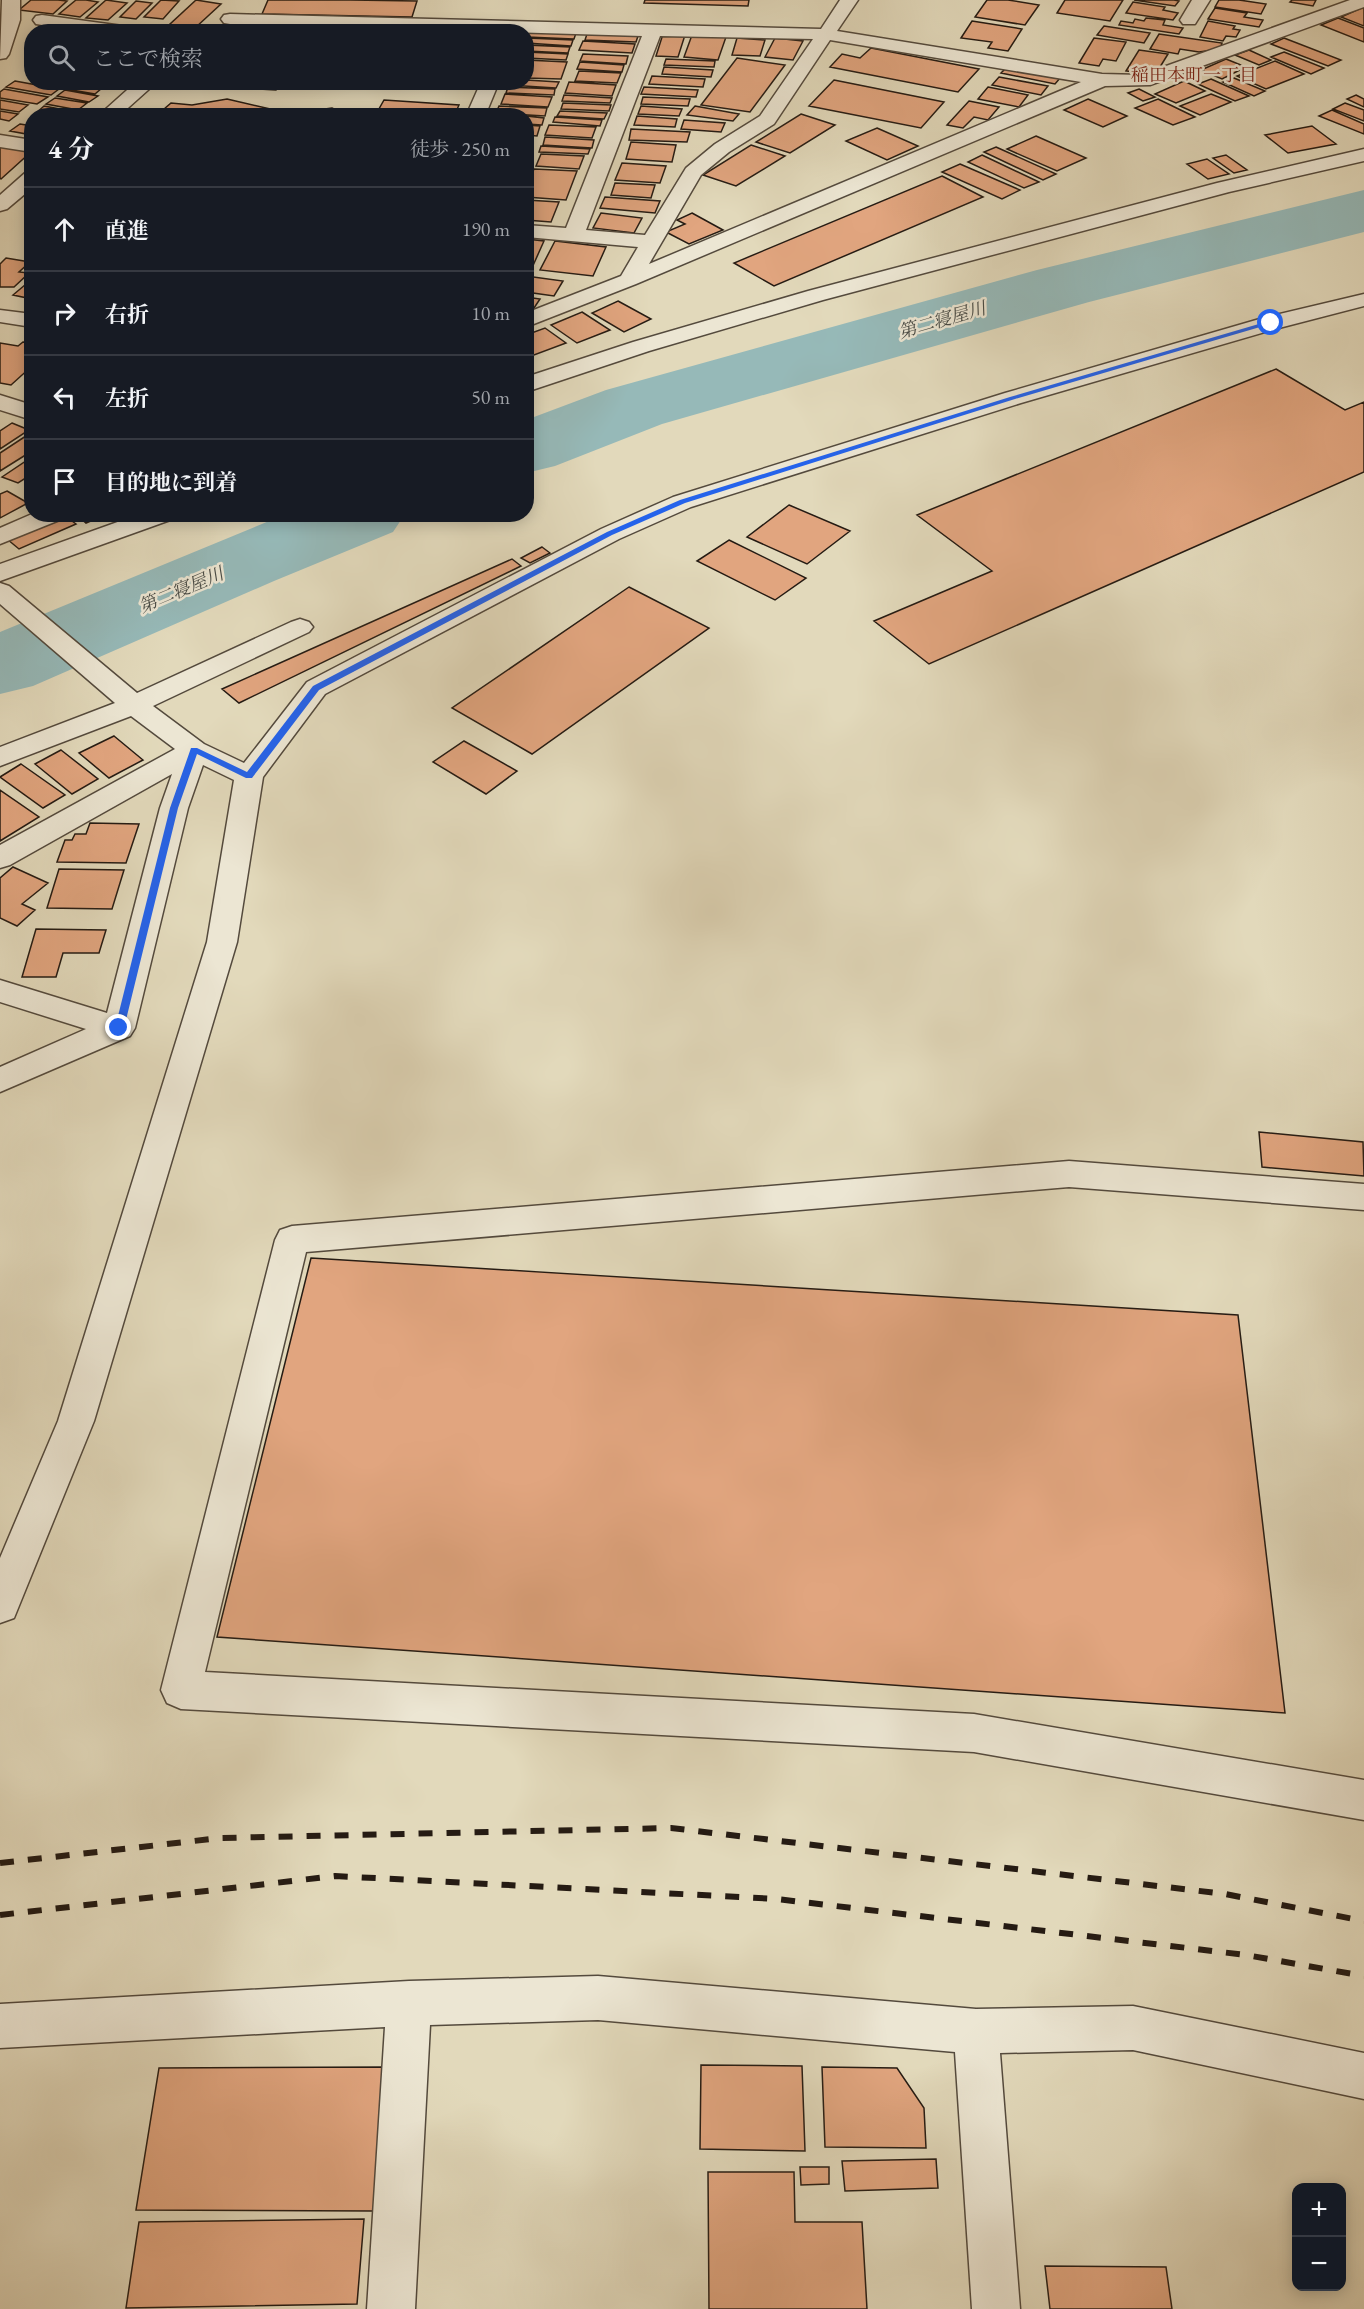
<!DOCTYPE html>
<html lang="ja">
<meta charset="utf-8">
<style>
:root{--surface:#171b24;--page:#20242c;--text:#f1f3f6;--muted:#9ea1a6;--line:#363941}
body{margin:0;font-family:"EB Garamond","Noto Serif JP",serif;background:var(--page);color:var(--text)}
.controls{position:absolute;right:18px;bottom:18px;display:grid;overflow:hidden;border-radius:12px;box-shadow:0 3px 15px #0003}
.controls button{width:54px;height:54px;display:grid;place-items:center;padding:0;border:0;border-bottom:2px solid var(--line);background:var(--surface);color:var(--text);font:30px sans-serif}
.stop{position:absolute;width:18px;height:18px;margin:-14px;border:4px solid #2563eb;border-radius:50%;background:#fff}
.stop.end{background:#2563eb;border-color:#fff;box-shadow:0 2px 6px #0008}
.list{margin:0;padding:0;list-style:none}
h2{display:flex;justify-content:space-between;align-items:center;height:78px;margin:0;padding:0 24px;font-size:26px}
h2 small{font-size:20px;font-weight:400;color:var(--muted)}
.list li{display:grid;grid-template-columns:39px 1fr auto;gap:18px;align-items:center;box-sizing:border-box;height:84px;padding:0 24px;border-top:2px solid var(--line)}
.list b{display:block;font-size:22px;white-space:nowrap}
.list em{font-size:20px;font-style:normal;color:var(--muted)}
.icon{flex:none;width:33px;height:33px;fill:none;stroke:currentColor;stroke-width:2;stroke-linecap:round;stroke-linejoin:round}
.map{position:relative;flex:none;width:1364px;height:2309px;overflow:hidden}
.search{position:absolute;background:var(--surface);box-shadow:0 3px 15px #0003;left:24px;top:24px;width:510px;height:66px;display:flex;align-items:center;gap:15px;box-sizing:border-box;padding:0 21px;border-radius:24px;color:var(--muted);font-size:22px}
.panel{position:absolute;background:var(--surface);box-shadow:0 3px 15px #0003;left:24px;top:108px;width:510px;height:414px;border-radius:24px}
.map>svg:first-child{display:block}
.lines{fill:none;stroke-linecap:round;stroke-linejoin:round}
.river{fill:#96b9b8;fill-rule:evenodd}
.building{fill:#e1a57f;stroke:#251b13;stroke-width:1.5}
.lane-casing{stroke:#544a3d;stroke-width:3}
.street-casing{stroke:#544a3d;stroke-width:3}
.lane{fill:#ece6d3;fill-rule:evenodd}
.street{fill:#ece6d3;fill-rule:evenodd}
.rail{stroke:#251b13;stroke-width:6;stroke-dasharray:14 14;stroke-linecap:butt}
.route{fill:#2563eb}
.labels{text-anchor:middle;stroke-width:5;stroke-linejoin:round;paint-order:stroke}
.far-neighbourhood-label{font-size:18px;fill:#7a1f14;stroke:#ece6d3}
.far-water-label{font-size:18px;font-style:italic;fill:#474a45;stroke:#ece6d3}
</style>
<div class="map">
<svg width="1364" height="2309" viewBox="0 0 1364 2309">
<rect width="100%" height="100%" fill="#e2d9bb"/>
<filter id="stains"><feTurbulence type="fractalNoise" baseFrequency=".00333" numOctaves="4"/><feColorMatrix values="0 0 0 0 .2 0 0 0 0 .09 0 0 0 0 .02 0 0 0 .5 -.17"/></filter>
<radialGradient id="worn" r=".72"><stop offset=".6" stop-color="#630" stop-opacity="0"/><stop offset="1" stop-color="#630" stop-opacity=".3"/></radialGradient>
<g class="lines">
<path class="river" d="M1364,190V232L1089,302L662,424L555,466L526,473V420L606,390L1037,270Z
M286,514H405L393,532L274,581L33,686L0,694V632Z"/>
</g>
<path class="building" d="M31,0H58L67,1L53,14L19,10Z
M76,0H86L98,2L80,17L59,14Z
M106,0L127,3L108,20L86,18Z
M161,0L179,1L163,19L144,17Z
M196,0L221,4L195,28L169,25Z
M268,0H350L417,1L412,17L262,14Z
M645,0H749L748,6L644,3Z
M987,0H1008L1039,5L1025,25L975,17Z
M1065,0H1123L1110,21L1057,13Z
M1134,0H1174L1179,1L1175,6Z
M1219,0H1239L1266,4L1261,14L1215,7Z
M1292,0H1316L1313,6L1290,2Z
M136,1L152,3L136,19L120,17Z
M1133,2L1165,7L1163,10L1178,13L1173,20L1126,13Z
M1364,7V26L1341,17Z
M1215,8L1247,13L1244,17L1263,20L1259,27L1208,19Z
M1146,18L1165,20L1163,25L1183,28L1179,34L1119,25L1121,21L1133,23L1135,19L1144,21Z
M1338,18L1364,28V42L1321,25Z
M972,21L1022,29L1008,51L988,48L992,42L961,38Z
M1208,21L1235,26L1233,29L1240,30L1236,37L1226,36L1223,41L1200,37Z
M1104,26L1150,33L1144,43L1097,35Z
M238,27L310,30L231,32Z
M530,31L576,33L574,39L527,37Z
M587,34L638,36L636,42L585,40Z
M663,34L685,35L678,57L656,56Z
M1159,34L1222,43L1220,49L1199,52L1180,49L1178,54L1150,49Z
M692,35L726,37L718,60L684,57Z
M526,38H527L573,40L571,46L526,43Z
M737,38L765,40L760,56L732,55Z
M775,38L803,41L793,60L765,57Z
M1094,38L1126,42L1116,61L1103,59L1099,66L1079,63Z
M1284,38L1341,60L1328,66L1271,44Z
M583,41L635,44L632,53L579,50Z
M526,45L570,47L568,53L526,51Z
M871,48L979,69L958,92L830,67L842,54L860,58Z
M1139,50L1168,54L1160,67L1142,73L1126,71Z
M1249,50L1271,60L1259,65L1235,55Z
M526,52L568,54L566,60L526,58Z
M1284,52L1324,68L1311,74L1271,57Z
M583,54L628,56L626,64L580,61Z
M737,58L785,65L750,112L701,105Z
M666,59L715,61L714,67L664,65Z
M1226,59L1246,67L1222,79L1201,70Z
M526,60L567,62L561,79L526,78Z
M1275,61L1304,74L1266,89L1237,76Z
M580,62L624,65L622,72L577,69Z
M664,67L713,70L711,77L662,74Z
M1007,67L1061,77L1055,84L1001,73Z
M579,71L621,73L617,83L575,81Z
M652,76L705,79L703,87L649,84Z
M999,77L1048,86L1041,95L992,85Z
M1234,78L1265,91L1254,96L1223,82Z
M1211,79L1249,96L1235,101L1198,84Z
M526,80L559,82L556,88L507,85L508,82H526Z
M834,80L944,102L921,128L809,106Z
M15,81L59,89L51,95L6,87Z
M1184,81L1205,91L1176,103L1155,94Z
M163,82H280L276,90L160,84Z
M569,82L616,85L612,96L565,93Z
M74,83L102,88L95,94L66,89Z
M508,87L555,89L554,95L506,93Z
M644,87L698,90L696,97L641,94Z
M988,87L1028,95L1019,107L978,99Z
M4,89L48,97L37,104L0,98V92Z
M1139,89L1155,97L1143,101L1128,93Z
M65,90L98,96L89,102L57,96Z
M505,94L552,97L548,107L501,104Z
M1211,94L1231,102L1200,115L1180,106Z
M564,95L612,98L610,103L562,101Z
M1356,95L1364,99V107L1347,99Z
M643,97L690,99L688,106L641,104Z
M55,98L87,103L78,110L46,104Z
M227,99L279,111L295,113L332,108L348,115L156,116L171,103L192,105Z
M1088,99L1127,116L1103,127L1064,110Z
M1158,99L1195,117L1173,125L1135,108Z
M0,100L28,105L19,112L0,109Z
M384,100L459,105L454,116H375Z
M969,101L999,107L988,120L974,117L963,128L947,125Z
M563,103L611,105L609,111L561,109Z
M1345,103L1364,110V121L1333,109Z
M44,106L76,112L71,116L35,114Z
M499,106L547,108L545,116L496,113Z
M641,106L682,109L679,116L638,114Z
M695,106L739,114L733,121L687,115Z
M1332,110L1364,124V134L1319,116Z
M0,111L18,114L9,121L0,119Z
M560,111L607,113L604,119L557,116Z
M801,114L835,125L790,153L756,142Z
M526,116L544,118L542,125L526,124Z
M637,116L677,119L675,127L634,125Z
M555,117L602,120L600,126L553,122Z
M684,120L725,123L721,132L681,129Z
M20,124L32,126V135L10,131Z
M526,125L540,126L537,136L526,135Z
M549,125L596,127L592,138L545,135Z
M1312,126L1336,144L1288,153L1265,135Z
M877,128L918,146L887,160L846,141Z
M631,129L690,132L687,142L629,140Z
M1036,136L1086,158L1057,171L1007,149Z
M545,137L594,140L592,148L543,145Z
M631,142L676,145L672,162L626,159Z
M751,145L785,156L736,186L703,175Z
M0,146L32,151L1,179L0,178Z
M541,146L590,149L588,154L539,152Z
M996,147L1056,174L1043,180L984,152Z
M541,154L584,156L579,169L536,166Z
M982,155L1039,182L1024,188L968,162Z
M1226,155L1247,170L1234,173L1213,158Z
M1207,159L1229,174L1208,179L1187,164Z
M622,163L666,166L660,183L615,180Z
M960,164L1020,190L1002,199L942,172Z
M534,169L577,171L566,200L526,197V188Z
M942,176L983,197L774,286L734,263Z
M615,183L655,185L651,198L611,195Z
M605,197L660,201L655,213L600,208Z
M526,200L559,202L551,222L526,220Z
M601,213L642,218L634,233L593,228Z
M692,213L723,230L689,244L666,232L685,224L677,220Z
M526,239L544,241L531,270H526Z
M555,241L606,247L593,276L540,270Z
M6,258L30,262L19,272L29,273L14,287H0V264Z
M526,276L563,281L554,296L526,292Z
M32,279V299L13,295Z
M526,297L540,299L530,314H526Z
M618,301L651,319L624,332L592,313Z
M582,312L610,330L577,343L551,325Z
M545,328L566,343L526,358V335Z
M23,342L32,343V366L11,385L0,383V343L18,346Z
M1276,369L1345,410L1364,402V472L929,664L874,621L992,571L917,515Z
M12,423L29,430L0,449V431Z
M32,432V451L0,471V453Z
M32,457V474L18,483L2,477Z
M7,491L28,503L0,518V494Z
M789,505L850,531L807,564L747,537Z
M76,514H107L86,523Z
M64,515L76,524L19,549L7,539Z
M729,540L806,578L775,600L697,561Z
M542,547L550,553L530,563L521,558Z
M512,559L521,566L239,703L222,689Z
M629,587L709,628L532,754L452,708Z
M114,736L143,760L109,778L79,753Z
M464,741L517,771L486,794L433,762Z
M61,750L98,779L72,794L35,764Z
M21,764L65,795L43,808L0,777Z
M0,790L39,817L0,841Z
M90,823L139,824L126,863L57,862L65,840H72L75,834H86Z
M13,867L48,883L22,904L35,910L17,926L0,918V878Z
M59,869L124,870L112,909L47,908Z
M36,929L106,930L99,953H63L56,977H22Z
M1259,1132L1363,1142L1364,1176L1262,1167Z
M311,1258L1238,1315L1285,1713L217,1637Z
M701,2065L802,2066L805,2151L700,2149Z
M388,2067L374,2211L136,2210L159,2068Z
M822,2067L897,2068L924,2108L926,2148L825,2147Z
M936,2159L938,2188L845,2191L842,2161Z
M800,2167H829V2184L801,2185Z
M708,2172H794L795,2222H862L867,2309H709Z
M364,2219L357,2304L126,2308L139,2222Z
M1045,2266L1166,2267L1172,2309H1050Z"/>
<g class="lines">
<defs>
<path id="lane" d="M2,0H20V20L9,54L6,58L0,59Z
M1192,0H1210L1195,24H1183L1180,20Z
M42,15L130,27L139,32H87L36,24L33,20L36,16Z
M0,135L32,140V152L0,147Z
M0,310L32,314V327L0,322Z
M1069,1161L1364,1184V1210L1069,1187L306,1252L205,1672L974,1714L1364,1780V1820L974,1752L181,1709L167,1703L161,1690L275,1240L280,1230L292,1226Z"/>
<path id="street" d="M840,0H858L837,31L1102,74L1141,75L1350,0H1364V7L1150,85L1105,86L636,284L526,327V313L621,276L638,247L526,237V225L566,228L642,36L230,24L224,23L221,19L224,15L230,14L821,29ZM660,36L813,39L760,116L715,144L686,168L645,235L586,230ZM830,40L1081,82L649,264L701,175L729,152L774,124Z
M136,82H157L119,116H98Z
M481,82H499L485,116H466Z
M1364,149V161L1229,192L823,300L649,351L526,392V377L633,342L808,291L1217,183Z
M32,171V188L7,209L0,211V195L25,173Z
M1364,294V306L1279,328L1021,403L691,507L619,539L325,694L263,777L237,942L94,1421L14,1618L0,1623V1558L58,1421L207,942L234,780L203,765L188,808L135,1028L130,1036L0,1092V1067L86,1029L0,1002V980L107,1013L160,808L172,774L10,865L0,868V845L175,749L131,716L0,766V747L115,703L0,604V583L9,586L137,693L291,622L300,619L309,622L313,627L309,632L153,706L204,744L244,763L307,682L601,529L673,497L1005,393L1263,318Z
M0,395L32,405V420L0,410Z
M32,514H65L62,519L0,544V528Z
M140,514H176L173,519L0,581V564Z
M598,1976L976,2009L1133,2006L1364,2053V2099L1133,2050L1000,2053L1020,2309H972L955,2052L598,2020L430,2025L415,2309H367L385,2027L0,2048V2004L409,1981Z"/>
</defs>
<use href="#lane" class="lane-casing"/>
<use href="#street" class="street-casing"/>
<use href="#lane" class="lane"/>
<use href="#street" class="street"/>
<path class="rail" d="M0,1863L220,1838L671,1828L1225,1894L1364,1921
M0,1915L335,1876L777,1899L1246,1955L1364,1976"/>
</g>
<path class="route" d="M1269,321L1274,323L1015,399L685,503L612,535L319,690L252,778H246L197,754L178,808L124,1028L123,1030H116L115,1028L170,808L191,748H197L247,772L313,686L607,532L680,500L1010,397Z"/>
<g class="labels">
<g class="far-neighbourhood-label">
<text x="1194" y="81">稲田本町一丁目</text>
</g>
<g class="far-water-label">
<text transform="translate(942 320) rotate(-16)" y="6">第二寝屋川</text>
<text transform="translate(181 590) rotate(-23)" y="6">第二寝屋川</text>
</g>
</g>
<rect width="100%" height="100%" filter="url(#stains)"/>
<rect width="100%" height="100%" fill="url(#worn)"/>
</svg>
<div class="controls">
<button>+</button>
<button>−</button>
</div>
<div class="stop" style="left:1271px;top:323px"></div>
<div class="stop end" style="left:119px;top:1028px"></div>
<div class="search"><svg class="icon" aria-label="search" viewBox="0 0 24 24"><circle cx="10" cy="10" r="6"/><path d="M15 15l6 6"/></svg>ここで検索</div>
<section class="panel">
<h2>4 分<small>徒歩 · 250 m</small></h2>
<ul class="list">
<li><svg class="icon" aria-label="ahead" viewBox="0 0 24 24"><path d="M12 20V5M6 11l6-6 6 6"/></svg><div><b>直進</b></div><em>190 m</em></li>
<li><svg class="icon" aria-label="right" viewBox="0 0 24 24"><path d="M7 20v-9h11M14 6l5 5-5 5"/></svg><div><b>右折</b></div><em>10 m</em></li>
<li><svg class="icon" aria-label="left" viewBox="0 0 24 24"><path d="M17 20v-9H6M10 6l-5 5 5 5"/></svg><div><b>左折</b></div><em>50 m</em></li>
<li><svg class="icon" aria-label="arrive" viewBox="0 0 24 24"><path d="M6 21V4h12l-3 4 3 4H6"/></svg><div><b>目的地に到着</b></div></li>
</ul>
</section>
</div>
